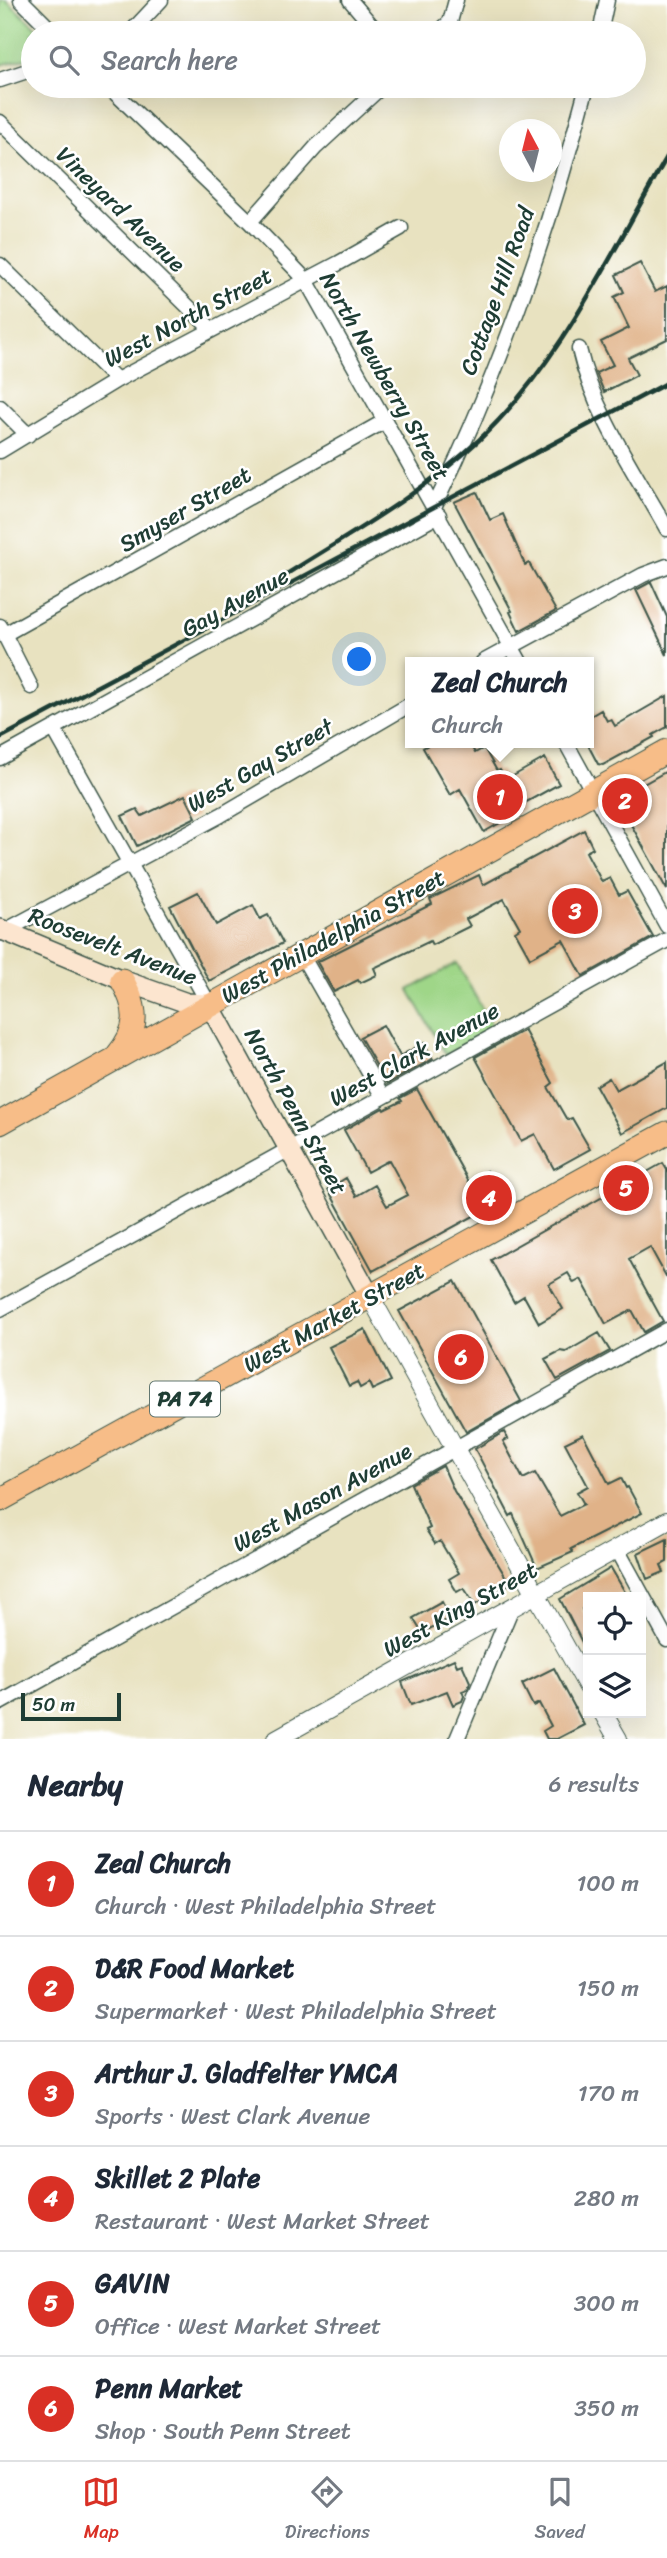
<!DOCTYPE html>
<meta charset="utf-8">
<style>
:root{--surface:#fff;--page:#f2f2f3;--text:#1f2937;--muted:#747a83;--line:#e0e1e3;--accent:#d93025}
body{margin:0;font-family:Sriracha,sans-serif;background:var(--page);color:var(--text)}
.controls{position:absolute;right:21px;bottom:21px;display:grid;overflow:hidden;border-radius:0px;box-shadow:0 7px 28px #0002}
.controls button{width:63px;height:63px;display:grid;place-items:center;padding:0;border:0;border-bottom:2px solid var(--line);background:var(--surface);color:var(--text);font:35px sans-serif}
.compass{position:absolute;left:499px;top:119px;width:63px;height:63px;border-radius:50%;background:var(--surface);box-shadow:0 7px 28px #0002;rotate:353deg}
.scale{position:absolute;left:21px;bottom:18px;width:100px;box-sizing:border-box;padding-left:7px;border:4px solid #1f3d34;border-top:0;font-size:19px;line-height:24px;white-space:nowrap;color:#1f3d34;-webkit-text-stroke:5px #fff;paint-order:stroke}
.you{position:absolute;left:360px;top:660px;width:24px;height:24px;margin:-18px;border:5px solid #fff;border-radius:50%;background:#1a73e8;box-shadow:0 0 0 10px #1a73e833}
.badge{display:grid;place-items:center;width:46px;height:46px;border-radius:50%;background:var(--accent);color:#fff;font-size:23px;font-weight:700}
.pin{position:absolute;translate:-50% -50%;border:4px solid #fff;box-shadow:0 2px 7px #0006}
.popup{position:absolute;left:405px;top:657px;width:189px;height:91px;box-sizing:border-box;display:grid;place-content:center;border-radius:0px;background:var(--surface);filter:drop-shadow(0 2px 5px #0005);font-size:23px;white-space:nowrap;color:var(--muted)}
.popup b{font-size:26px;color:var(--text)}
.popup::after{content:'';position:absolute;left:50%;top:100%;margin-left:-14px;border:14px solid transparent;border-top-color:var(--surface)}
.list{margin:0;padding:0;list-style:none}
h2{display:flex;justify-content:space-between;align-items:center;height:91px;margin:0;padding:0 28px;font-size:30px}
h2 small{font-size:23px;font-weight:400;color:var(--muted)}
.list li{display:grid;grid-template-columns:46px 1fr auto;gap:21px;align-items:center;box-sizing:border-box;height:105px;padding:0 28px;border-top:2px solid var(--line)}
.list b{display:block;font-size:26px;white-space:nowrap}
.list p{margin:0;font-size:23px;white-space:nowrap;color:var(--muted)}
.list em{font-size:23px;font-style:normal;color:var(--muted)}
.icon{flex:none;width:38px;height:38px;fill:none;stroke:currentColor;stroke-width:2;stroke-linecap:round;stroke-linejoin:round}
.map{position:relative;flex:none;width:667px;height:1739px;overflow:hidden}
.search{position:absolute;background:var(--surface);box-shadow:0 7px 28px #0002;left:21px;right:21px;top:21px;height:77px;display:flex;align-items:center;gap:18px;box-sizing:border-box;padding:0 24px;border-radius:38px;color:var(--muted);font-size:26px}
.sheet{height:721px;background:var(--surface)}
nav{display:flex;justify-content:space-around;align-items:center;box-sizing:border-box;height:98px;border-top:2px solid var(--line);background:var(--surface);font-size:19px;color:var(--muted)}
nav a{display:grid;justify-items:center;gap:4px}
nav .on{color:var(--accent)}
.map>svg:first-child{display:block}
.green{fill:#9fd688;stroke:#5f8a5e;stroke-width:2}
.building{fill:#e0b288}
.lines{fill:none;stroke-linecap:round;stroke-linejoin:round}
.minor-casing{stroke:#3d5649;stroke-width:17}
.tertiary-casing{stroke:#3d5649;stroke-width:20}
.secondary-casing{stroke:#3d5649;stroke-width:22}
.primary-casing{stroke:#3d5649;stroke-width:25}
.minor{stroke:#fff;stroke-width:14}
.tertiary{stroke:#fff;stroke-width:18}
.secondary{stroke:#fce5cf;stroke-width:19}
.primary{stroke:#f7bd88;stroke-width:23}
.rail{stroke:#1f3d34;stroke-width:4.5}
.labels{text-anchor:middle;stroke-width:5;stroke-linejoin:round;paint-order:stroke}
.shield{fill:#fff;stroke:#627771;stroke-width:2}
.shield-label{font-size:21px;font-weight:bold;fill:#1f3d34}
.street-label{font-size:23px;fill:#1f3d34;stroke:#fff}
</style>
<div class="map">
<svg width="667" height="1739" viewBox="0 0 667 1739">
<rect width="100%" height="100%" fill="#fff"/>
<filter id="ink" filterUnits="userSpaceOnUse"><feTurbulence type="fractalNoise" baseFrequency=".0143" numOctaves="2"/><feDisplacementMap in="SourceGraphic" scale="14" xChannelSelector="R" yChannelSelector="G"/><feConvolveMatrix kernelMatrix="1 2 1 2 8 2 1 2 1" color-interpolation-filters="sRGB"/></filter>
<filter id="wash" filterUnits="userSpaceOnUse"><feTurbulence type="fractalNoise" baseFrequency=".00686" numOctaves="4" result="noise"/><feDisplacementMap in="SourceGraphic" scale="28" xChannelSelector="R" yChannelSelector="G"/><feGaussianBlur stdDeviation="1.57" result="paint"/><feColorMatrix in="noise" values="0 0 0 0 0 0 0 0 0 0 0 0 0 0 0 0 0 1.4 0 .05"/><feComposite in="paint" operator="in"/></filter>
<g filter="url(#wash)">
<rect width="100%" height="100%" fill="#e8e2c0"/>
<path class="green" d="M0,0H6L42,33H33V57L0,65Z
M457,963L493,1028L446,1055L409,990Z"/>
<g id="blocks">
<path class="building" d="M640,263L655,292L667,286V339L628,358L637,375L604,392L596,373L613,365L601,342L629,328L614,297L624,292L616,275Z
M477,492L490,520L503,514L525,565L529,563L556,611L519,631L510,612L512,611L454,502Z
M651,582L667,617V655L636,590Z
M667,696V727L653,735L654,737L603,765L598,764L589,747V717L601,710L607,721L611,719L615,726Z
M432,743H469L475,753L484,748L497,771L500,770L506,780L545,758L559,784L521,805L523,810L484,832L460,789L450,795L423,748Z
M667,771V890L617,799Z
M185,795L196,817L137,846L122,816L137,809L142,816Z
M584,830L593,848L586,852L602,882L610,878L619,895L627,891L653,937L583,976L563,940L530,958L515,931L520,928L504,899L466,919L470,926L432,945L430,941L374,968L377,975L360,983L358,980L334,992L317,962L432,904L430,899L479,875L483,885Z
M198,892L216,925L253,905L260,919L268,915L283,943L209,981L170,906Z
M383,1025L400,1056L424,1043L433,1059L387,1084L360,1037Z
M524,1030L553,1083L548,1087L567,1120L572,1118L590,1149L554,1169L535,1134L521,1141L475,1057Z
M667,1062V1108L622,1133L596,1086L609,1078L616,1090Z
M417,1089L469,1182L487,1171L503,1200L373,1271L328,1189L346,1178L356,1196L375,1185L387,1206L408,1195L389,1160L367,1172L344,1130L383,1108L384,1110L402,1101L400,1098Z
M663,1163L667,1170V1278L650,1247L629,1259L663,1321L644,1332L632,1310L606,1324L581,1279L574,1283L568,1273L549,1284L563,1309L539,1323L524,1296L514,1302L491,1260Z
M455,1281L521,1401L466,1432L399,1311Z
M365,1329L391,1381L372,1390L369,1383L360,1388L357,1382L349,1386L329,1347Z
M599,1333L610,1351L557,1380L545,1359L560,1351L566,1352Z
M504,1432L508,1439L503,1441L523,1479L535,1473L560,1516L584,1504L577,1492L588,1486L565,1443L583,1434L609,1484L621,1478L626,1488L628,1487L642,1513L571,1549L573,1552L537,1568L513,1514L510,1516L475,1449Z
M443,1466L454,1491L510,1584L475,1605L464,1588L457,1592L449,1579L459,1573L440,1541L435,1544L426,1530L430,1528L411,1484Z
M667,1539V1562L661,1565L664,1572L647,1579L638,1553Z
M611,1568L625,1592L614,1597H588V1605L582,1609L588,1621V1654L560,1599Z
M442,1602L450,1618L422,1633L413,1618Z
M454,1659L457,1666L462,1664L470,1682L468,1689L462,1691L464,1696L462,1701L453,1705L447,1691L411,1705L402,1682Z
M554,1668L584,1725L557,1739H547L543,1731L551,1726L539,1703L533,1706L522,1684Z"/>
</g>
</g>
<g filter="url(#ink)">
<use href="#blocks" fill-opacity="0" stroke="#3d5649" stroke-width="2"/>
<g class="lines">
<defs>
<path id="minor" d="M21,0L54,33
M350,0L378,33
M130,33L161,0
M438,33L450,22L456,0
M600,33L607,0
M0,80L33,69
M108,86L250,222L306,280L520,662
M0,122L211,329
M250,222L316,147L382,86
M0,265L117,380
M579,349C594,414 635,472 667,529
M0,407L28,435
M0,451L117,380L339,263L401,228
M434,507C499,375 550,227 587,86
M0,626L31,687
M5,634L385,421
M483,662L643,575L667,566
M54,729L209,1004
M566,743L667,926
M0,758L439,515
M1,933L221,815L411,704
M301,954L383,1097
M0,1309L667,940
M617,1549L667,1640
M0,1703L667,1330
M457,1739L512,1607"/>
<path id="tertiary" d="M371,1298L588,1687
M603,1713L618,1739
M276,1739L667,1521"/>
<path id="secondary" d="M0,929L122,980L187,1003L209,1004L371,1298"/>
<path id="primary" d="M117,1056C139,1029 139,1010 122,980
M0,1123L667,751
M0,1500L667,1133"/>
</defs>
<use href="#minor" class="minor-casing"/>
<use href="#tertiary" class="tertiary-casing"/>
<use href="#secondary" class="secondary-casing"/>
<use href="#primary" class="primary-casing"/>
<use href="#minor" class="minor"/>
<use href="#tertiary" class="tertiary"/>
<use href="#secondary" class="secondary"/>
<use href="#primary" class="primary"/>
<path class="rail" d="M282,577C350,534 420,495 479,440C562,362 610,254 667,157
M0,738L667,383"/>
</g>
</g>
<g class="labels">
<rect class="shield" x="150" y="1381.5" width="70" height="35" rx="5"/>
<g class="shield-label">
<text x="185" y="1406">PA 74</text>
</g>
<g class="street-label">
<text transform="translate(121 209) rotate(44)" y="8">Vineyard Avenue</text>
<text transform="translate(497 291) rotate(-70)" y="8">Cottage Hill Road</text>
<text transform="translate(188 317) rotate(-28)" y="8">West North Street</text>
<text transform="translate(385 376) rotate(60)" y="8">North Newberry Street</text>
<text transform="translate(185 509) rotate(-30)" y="8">Smyser Street</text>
<text transform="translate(235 602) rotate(-29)" y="8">Gay Avenue</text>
<text transform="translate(260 765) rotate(-30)" y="8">West Gay Street</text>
<text transform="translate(333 936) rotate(-29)" y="8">West Philadelphia Street</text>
<text transform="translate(113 946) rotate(21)" y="8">Roosevelt Avenue</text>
<text transform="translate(414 1054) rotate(-29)" y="8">West Clark Avenue</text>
<text transform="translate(296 1111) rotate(61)" y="8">North Penn Street</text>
<text transform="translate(334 1317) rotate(-29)" y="8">West Market Street</text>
<text transform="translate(322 1497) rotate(-29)" y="8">West Mason Avenue</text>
<text transform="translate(460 1609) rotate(-29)" y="8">West King Street</text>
</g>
</g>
</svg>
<div class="controls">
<button><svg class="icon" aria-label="locate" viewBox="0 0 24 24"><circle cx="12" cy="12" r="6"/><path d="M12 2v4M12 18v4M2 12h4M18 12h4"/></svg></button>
<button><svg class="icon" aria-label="layers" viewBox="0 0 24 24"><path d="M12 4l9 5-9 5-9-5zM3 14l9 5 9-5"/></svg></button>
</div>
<svg class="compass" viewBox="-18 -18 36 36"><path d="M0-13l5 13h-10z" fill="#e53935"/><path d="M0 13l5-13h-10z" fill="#747a83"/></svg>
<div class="scale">50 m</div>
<div class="you"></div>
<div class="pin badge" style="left:500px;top:797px">1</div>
<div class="popup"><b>Zeal Church</b>Church</div>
<div class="pin badge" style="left:625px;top:801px">2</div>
<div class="pin badge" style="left:575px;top:911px">3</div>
<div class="pin badge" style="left:489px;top:1198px">4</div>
<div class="pin badge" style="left:626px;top:1188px">5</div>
<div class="pin badge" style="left:461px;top:1357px">6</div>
<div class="search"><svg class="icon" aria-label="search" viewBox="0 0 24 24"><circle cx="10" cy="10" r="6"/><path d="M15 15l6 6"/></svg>Search here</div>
</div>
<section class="sheet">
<h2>Nearby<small>6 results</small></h2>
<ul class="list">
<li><span class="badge">1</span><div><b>Zeal Church</b><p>Church · West Philadelphia Street</p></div><em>100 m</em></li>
<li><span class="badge">2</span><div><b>D&amp;R Food Market</b><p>Supermarket · West Philadelphia Street</p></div><em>150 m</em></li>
<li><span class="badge">3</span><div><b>Arthur J. Gladfelter YMCA</b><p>Sports · West Clark Avenue</p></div><em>170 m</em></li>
<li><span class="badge">4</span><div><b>Skillet 2 Plate</b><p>Restaurant · West Market Street</p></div><em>280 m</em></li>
<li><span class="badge">5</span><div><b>GAVIN</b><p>Office · West Market Street</p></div><em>300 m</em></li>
<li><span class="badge">6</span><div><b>Penn Market</b><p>Shop · South Penn Street</p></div><em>350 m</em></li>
</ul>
</section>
<nav>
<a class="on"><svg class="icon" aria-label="map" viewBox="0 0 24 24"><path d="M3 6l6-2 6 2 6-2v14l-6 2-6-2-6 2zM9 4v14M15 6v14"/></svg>Map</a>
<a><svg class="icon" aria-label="directions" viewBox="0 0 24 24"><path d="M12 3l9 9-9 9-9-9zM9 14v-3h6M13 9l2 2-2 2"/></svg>Directions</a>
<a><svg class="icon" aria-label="saved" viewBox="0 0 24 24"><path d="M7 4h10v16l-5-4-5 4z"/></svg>Saved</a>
</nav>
